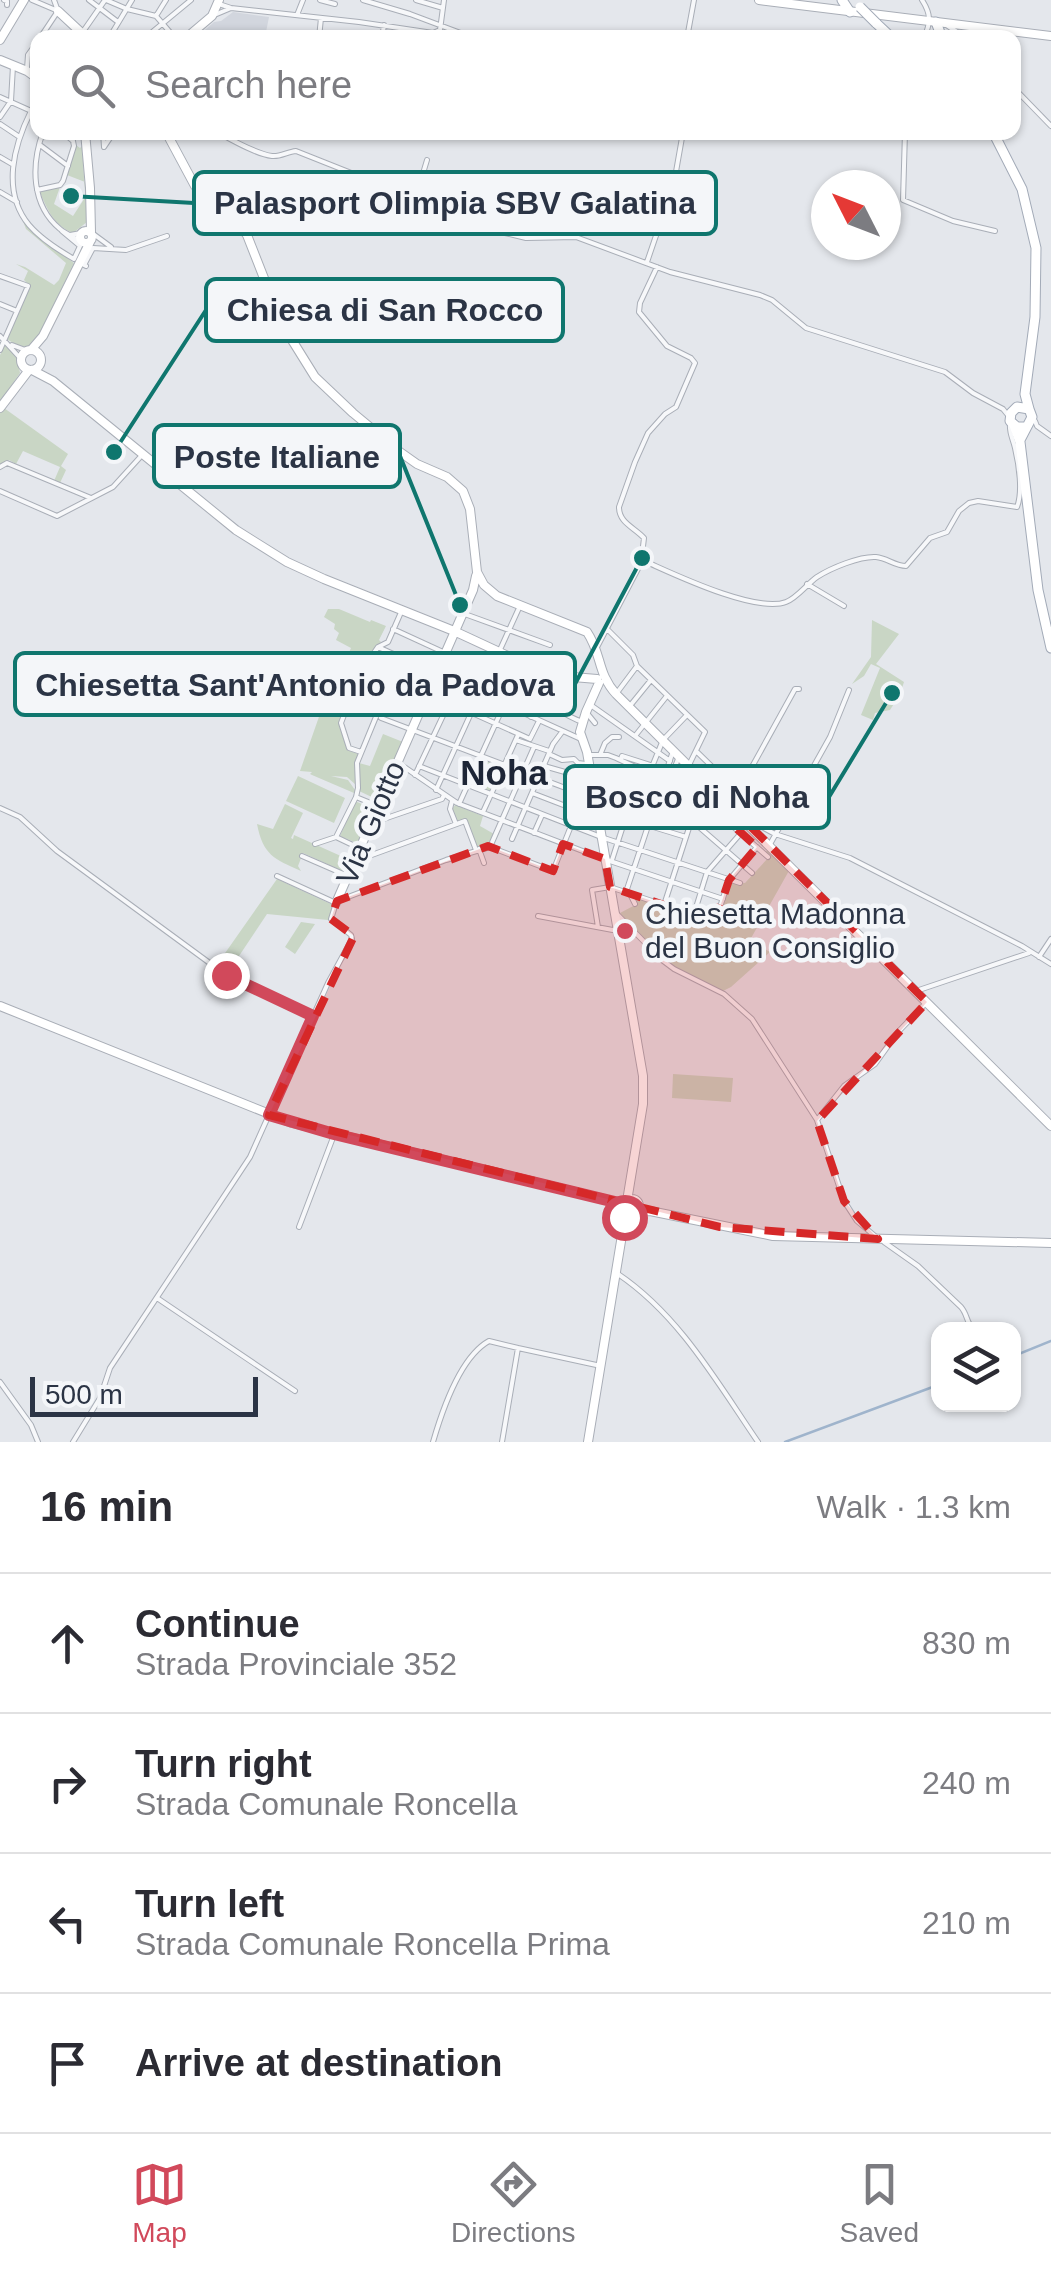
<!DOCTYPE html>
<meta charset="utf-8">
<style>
:root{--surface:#fff;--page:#f7f7f7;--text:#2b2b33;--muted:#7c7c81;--line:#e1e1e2;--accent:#d1495b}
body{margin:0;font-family:Helvetica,sans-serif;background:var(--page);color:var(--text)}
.controls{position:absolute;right:30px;bottom:30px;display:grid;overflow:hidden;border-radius:20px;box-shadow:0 2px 8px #0004}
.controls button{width:90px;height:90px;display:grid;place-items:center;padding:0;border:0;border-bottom:2px solid var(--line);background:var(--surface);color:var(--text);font:50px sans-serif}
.compass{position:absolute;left:811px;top:170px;width:90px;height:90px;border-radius:50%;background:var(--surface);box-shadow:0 2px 8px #0004;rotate:312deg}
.scale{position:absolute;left:30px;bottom:25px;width:228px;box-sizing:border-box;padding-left:10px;border:5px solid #2b3445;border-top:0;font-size:28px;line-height:35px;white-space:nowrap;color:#2b3445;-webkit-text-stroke:8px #f4f6f9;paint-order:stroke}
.stop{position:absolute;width:30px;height:30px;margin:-22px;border:8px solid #d1495b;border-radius:50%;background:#fff}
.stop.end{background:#d1495b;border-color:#fff;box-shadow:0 2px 10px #0008}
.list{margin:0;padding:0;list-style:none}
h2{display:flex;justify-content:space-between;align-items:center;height:130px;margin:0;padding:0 40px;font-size:42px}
h2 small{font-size:32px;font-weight:400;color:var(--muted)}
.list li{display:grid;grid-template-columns:65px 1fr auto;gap:30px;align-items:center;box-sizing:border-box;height:140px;padding:0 40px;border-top:2px solid var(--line)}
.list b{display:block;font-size:38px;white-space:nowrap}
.list p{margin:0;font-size:32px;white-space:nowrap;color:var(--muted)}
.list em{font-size:32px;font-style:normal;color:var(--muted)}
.icon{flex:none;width:55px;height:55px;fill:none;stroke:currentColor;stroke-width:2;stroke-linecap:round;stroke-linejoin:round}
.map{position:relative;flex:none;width:1051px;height:1442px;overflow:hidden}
.search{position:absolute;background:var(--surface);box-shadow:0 2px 8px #0004;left:30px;right:30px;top:30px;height:110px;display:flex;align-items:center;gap:25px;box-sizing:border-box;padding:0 35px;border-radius:20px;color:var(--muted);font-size:38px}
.sheet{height:690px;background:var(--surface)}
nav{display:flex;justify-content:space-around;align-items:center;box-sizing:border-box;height:140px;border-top:2px solid var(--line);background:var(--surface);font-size:28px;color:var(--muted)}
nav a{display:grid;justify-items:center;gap:5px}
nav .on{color:var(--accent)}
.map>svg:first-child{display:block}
.built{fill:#d2d6de}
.green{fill:#c9d6c5}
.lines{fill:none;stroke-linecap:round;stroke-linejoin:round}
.stream{stroke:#9fb4cc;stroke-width:2.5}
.street-casing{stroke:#a9aeb7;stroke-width:6}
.secondary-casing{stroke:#a9aeb7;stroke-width:10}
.primary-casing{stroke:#a3abb8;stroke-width:11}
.street{stroke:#f7f8fa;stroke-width:4}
.secondary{stroke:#fff;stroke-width:8}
.primary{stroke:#fff;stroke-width:9}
.primary-bridge-casing{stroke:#a3abb8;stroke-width:11;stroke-linecap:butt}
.primary-bridge{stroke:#fff;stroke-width:9}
.route{stroke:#d1495b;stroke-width:12}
.marked{fill:#d62828;fill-opacity:0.2;stroke:#d62828;stroke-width:8;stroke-dasharray:20 12;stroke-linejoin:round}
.poi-dot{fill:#d1495b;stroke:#f4f6f9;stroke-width:4}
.labels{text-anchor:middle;stroke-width:9;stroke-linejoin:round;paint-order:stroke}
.street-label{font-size:30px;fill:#2b3445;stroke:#f4f6f9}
.poi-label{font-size:30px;fill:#2b3445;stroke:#f4f6f9;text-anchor:start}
.quarter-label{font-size:35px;font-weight:bold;fill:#1d2536;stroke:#f4f6f9}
.leader{fill:none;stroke:#0f766e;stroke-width:4}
.callout-dot{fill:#0f766e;stroke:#f4f6f9;stroke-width:4}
.callout{fill:#f4f6f9;stroke:#0f766e;stroke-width:4}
.callout-label{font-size:32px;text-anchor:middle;font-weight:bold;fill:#2b3445}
</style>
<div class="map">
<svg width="1051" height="1442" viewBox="0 0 1051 1442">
<rect width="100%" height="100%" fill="#e4e7ec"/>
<path class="built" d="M233,12L269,17L265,37H197L214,22L221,21Z"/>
<path class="green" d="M76,145L80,148L82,146L87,222L73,233C55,226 47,210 40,192L60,187L54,204L73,216L86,196L85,182L67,175Z
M20,213L29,229L74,263L34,345C25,349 15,345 7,339L30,286L24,280L28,271L16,264L25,267L54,285L59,280L66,263L26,229Z
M5,345L17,356L20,373L0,402V355Z
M4,408L68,454L61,466L66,470L60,483L54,481L60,467L23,451L16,464L9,460L0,465V412Z
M328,609H339L370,622L371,620L386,626L379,640L381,642C358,662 349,696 339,725L347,750L358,754L355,763L356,785L347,777L331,776L348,780L355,790L354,793L312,775L310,774L312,772L300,771L321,711L326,706L351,648L336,640L339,633L334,629L335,624L324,617Z
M872,620L899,634L876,664L904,682L900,694L890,710L875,713L873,720L861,715L880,668L871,664L864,676L852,684L871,657Z
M383,734L403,742L378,800L359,791V763L370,766Z
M481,759L501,766L489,792L469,785Z
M298,776L345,798L334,823L286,801Z
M355,801L373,809L359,844L340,836Z
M285,804L303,813L291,838L293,839L294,835L352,861L347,873L303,853L298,866L301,871C274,859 263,855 257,824L273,829Z
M455,805L483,816L480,826L494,834L490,842L477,847L466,819L457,822L452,809Z
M769,848L790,869L750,940L770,952L731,987L723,991L675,968L663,959L633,930L620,913L637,904L635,897L716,924L730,881L745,883L769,857L765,853Z
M277,879L333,905L328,920L267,914L227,974L216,966Z
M301,922L315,924L295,954L285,947Z
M673,1074L733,1078L731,1102L672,1098Z"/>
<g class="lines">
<path class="stream" d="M1014,1356L1051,1341
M785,1442L938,1385"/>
<defs>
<path id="street" d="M4,0L7,1V5
M32,0L58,11
M54,0L58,11
M89,0L118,22
M106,0L127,9L156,16L175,38
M320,0L335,4
M363,0L410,14L474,38
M416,0L443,8
M922,0C931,14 931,22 924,38
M219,4L231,8L359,22L433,33L440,30L444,0
M297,15L303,0
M156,16L166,0
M212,16L231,8
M948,26L966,38
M82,33L105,0
M40,38L58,11
M109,38L132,0
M145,38L191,0
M319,38L321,18
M382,38L384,25
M687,38L694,0
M27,69L28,55L38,41
M1014,88L1051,126
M0,97L38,114
M31,111C14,145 1,191 29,225C40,238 60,251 74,259L80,246L62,231
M0,117L11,101L13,66
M0,124L18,136
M43,132C31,165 31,205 60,229C66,234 74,237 81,241
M103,132L104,147L114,132
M217,132C232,140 256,154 272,156C280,157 287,152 296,151L359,176L426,192L505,233L526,238L576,237L670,272L760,295L772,300L806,328L945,372L973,393L1003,409L1007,414
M905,132L903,200L953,221L995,231
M40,145L68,166
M0,157L12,164
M37,190L60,185L63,181L74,146L73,141L62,132
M418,190L427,160
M0,192L17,202
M92,233L111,247
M70,235L81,233
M647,262L674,183L683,132
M86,266L84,265L93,248L126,250L167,236
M0,276L28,286L0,350
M0,304L17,311
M0,336L21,359
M12,345L28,351
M1035,421L1037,426L1051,436
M0,467L7,463L91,498
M0,491L57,516L113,487L143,454
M641,563L644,538C634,527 619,523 619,507L635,462L648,433L665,414L676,407L695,363L691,358L667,346L639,312L640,303L657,267
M807,584L844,606
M462,613L550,645
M393,629L541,697
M608,630L633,655L637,666L705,732L689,765
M378,647L583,740
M596,649L641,563L651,564C680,577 757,613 786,602C797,598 807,584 817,577C831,568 860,556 876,557C887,558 895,566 906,566L930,538L947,532L959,511L969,503L978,501L1017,507C1023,492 1019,465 1015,448C1013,439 1009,433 1010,424
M365,666L378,647L388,642L402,610
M370,667L530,739
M369,673L381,718L576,792
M616,694L637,666
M541,698C556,707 566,717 583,722
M592,706L670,761
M629,707L651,680
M586,712L595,723
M531,717L549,675
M635,736L666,697
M530,739L539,721
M516,740L549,751
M696,751L733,787L753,765L795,689H799
M361,752L349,748L341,723L359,676L362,672L367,674
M549,754L562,760L574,759L578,763L586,764
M587,755H608L616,758L698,796L768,857
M600,755L605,743L612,737H619
M621,759L622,756L666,770
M397,762L457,803L601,858L723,899
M419,766L601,837L740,883
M544,766L565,772L588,775
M649,774L663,740L686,716
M415,775L449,703
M574,775L577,810
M669,782L678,759
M436,790L519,608
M750,790L764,804L755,823
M596,791L691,820L752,873
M601,792L606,769
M532,793L597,818
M356,797L378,806
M452,801L450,809L456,824
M708,801L723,809
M459,804L504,705
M0,808L20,817L57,851L226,975L313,1016
M732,808L760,780L750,769
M601,811L686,837
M483,812L518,735
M671,814L680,787
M745,818L775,834L850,858L1022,946L1051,964
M375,822L442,799L444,795
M534,833L542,815
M512,839L553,744L562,732
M315,844L336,837
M769,846L830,737L849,690
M490,847L553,871L571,826
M490,847L534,747
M359,848L336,837L356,797L358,788L357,763L378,712
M479,849L484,863
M302,856L348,876
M358,860L465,821L476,850
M612,860L641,770
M626,892L673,751
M630,894L635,904
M340,900L446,860L490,847
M664,905L699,797
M614,911L662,960L674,969L724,994L752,1019L817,1120L844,1201L857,1221L875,1236
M694,914L707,872L741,833
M538,916L618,931
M598,927L592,890L610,887L715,922L729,880L757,847
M1039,957L1051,939
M916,991L1029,953
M817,1120L844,1086L875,1064L898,1032L925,1004
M299,1227L334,1135
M884,1242L918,1266L961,1307C968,1315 966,1323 974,1330
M618,1274C679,1315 717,1382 758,1442
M157,1298L295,1391
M518,1348L601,1366
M0,1382L31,1425L38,1442
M73,1442L100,1398L110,1368L250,1157L328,983L352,939L351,935L331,919L336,903L277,876
M433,1442C442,1411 460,1357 489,1341L518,1348L502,1442"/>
<path id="secondary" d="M759,0L1051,36
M58,11L87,38
M186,38L212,16L219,0
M0,40L24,0
M0,60L27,71L38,79
M85,132L90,188L91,232
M166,132L195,186L235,219L247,235L282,324L315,377L353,413L400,452L417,464L447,477L463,491L470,509L477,572L484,585L497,596L587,632C602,654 597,673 616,694L1051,1126
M80 237a6 6 0 1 1 12 0a6 6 0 1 1-12 0Z
M31,350L43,336L90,242
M21 360a10 10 0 1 1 20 0a10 10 0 1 1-20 0Z
M32,370L53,381L236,530L287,562L324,579L454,631L549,675L597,679
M0,408L29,370
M599,683L586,712L580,732L587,752L643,1076V1104L627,1201L616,1202
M336,903L473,590L476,576
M0,1006L292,1123L612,1201L625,1209L623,1229L588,1442
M625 1206a7 7 0 1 1 14 0a7 7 0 1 1-14 0Z
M625,1225L635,1212L650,1211L773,1236L1051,1243"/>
<path id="primary" d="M842,0L850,12
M936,22L942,38
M876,23L892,38
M993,132L1022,189L1036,248L1035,317L1025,394L1029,409
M1014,425L1020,442L1038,590L1051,648
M1020,440L1032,417L1029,409L1017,407L1011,413L1010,421L1017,427H1026"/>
</defs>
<use href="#street" class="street-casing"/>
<use href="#secondary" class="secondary-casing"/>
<use href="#primary" class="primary-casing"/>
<use href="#street" class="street"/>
<use href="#secondary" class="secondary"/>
<use href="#primary" class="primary"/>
<defs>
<path id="primary-bridge" d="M860,7L876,23"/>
</defs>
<use href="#primary-bridge" class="primary-bridge-casing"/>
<use href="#primary-bridge" class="primary-bridge"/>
</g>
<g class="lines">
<path class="route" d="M226,975L313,1016L269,1115L334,1134L615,1202L626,1209L624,1217"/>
</g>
<path class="marked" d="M728,804L927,1002L817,1121L844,1201L878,1239L720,1227L269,1115L354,936L331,919L337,901L488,846L553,871L563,844L605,859L610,887L715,922L729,880L757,847L719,813Z"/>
<circle class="poi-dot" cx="625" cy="931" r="10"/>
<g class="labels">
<g class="street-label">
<text transform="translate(371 823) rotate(-67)" y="10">Via Giotto</text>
</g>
<g class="poi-label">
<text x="645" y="924">Chiesetta Madonna<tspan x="645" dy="34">del Buon Consiglio</tspan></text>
</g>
<g class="quarter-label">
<text x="504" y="785">Noha</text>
</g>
</g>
<path class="leader" d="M71 196L194 203M114 452L206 310M460 605L400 456M642 558L575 684M892 693L829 797"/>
<g class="callout-dot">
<circle cx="71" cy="196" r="10"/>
<circle cx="114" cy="452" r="10"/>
<circle cx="460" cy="605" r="10"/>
<circle cx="642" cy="558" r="10"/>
<circle cx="892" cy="693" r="10"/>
</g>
<g class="callout">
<rect x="194" y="172" width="522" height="62" rx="10"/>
<rect x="206" y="279" width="357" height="62" rx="10"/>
<rect x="154" y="425" width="246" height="62" rx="10"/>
<rect x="15" y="653" width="560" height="62" rx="10"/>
<rect x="565" y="766" width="264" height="62" rx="10"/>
</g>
<g class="callout-label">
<text x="455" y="214">Palasport Olimpia SBV Galatina</text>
<text x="385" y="321">Chiesa di San Rocco</text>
<text x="277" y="468">Poste Italiane</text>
<text x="295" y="696">Chiesetta Sant'Antonio da Padova</text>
<text x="697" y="808">Bosco di Noha</text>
</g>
</svg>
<div class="controls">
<button><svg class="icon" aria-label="layers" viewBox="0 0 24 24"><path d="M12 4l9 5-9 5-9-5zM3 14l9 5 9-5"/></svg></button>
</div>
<svg class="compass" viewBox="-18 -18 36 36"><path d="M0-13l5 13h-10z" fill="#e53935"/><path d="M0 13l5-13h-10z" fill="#7c7c81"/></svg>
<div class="scale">500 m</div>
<div class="stop" style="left:624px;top:1217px"></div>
<div class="stop end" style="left:226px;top:975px"></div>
<div class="search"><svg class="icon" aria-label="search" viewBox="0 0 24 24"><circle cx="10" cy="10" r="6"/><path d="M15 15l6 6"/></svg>Search here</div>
</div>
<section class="sheet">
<h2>16 min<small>Walk · 1.3 km</small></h2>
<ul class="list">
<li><svg class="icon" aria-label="ahead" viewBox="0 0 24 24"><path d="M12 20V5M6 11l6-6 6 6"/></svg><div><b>Continue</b><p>Strada Provinciale 352</p></div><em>830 m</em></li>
<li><svg class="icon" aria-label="right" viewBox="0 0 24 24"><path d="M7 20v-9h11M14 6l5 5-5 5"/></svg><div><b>Turn right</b><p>Strada Comunale Roncella</p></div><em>240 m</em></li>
<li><svg class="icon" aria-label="left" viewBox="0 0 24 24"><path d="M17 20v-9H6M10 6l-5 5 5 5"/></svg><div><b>Turn left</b><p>Strada Comunale Roncella Prima</p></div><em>210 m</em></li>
<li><svg class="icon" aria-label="arrive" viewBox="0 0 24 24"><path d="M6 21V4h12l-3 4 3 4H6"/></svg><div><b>Arrive at destination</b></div></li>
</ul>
</section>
<nav>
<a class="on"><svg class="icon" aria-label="map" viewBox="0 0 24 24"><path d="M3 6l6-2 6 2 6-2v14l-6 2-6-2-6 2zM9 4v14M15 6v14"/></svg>Map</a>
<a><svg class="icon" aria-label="directions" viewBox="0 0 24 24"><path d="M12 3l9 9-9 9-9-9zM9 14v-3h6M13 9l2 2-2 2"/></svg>Directions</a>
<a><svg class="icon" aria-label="saved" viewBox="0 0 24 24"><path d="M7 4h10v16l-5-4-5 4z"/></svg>Saved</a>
</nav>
